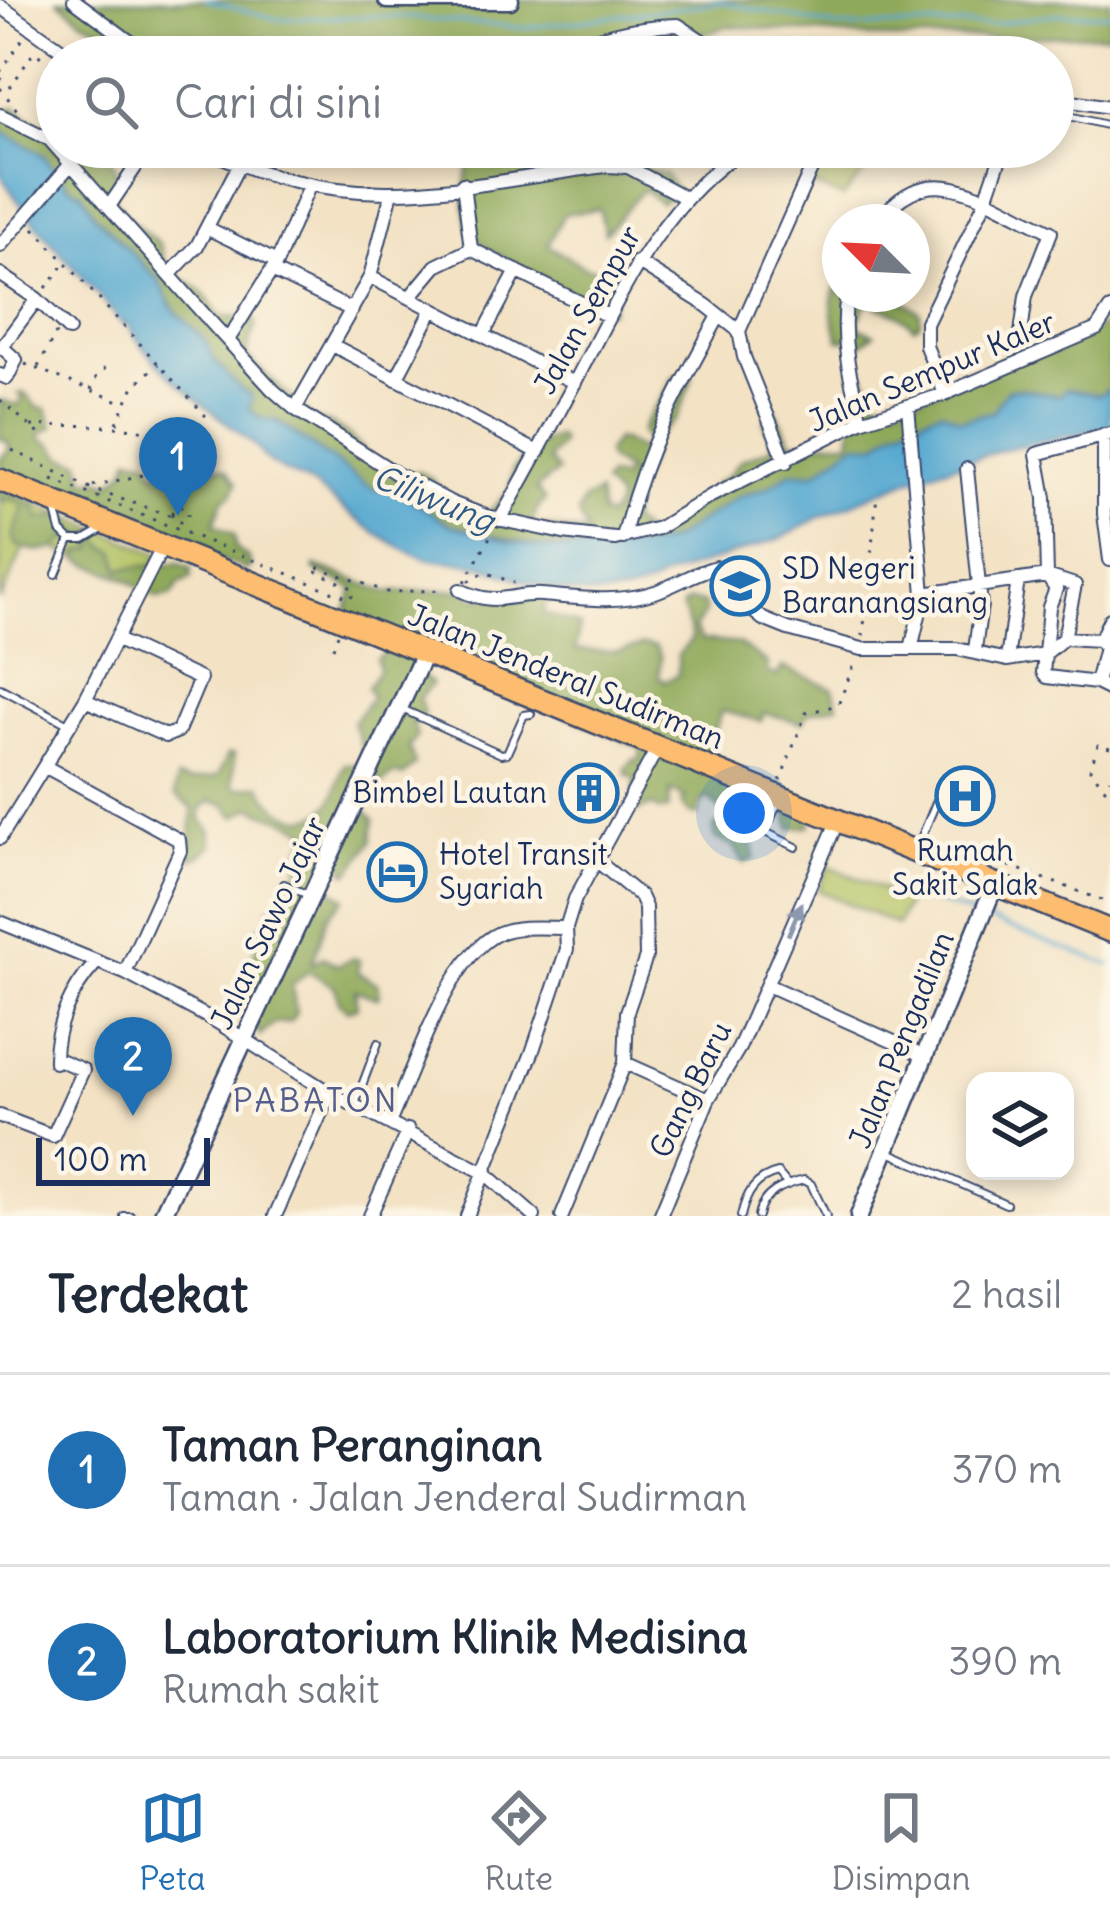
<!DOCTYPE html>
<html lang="id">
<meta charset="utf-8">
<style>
:root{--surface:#fff;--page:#f6f6f7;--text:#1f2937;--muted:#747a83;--line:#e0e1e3;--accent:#1f6fb2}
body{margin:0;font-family:Delius,sans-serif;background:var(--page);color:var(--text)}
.controls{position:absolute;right:36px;bottom:36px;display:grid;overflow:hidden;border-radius:24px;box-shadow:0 6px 18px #0003}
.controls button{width:108px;height:108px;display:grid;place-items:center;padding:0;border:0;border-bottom:3px solid var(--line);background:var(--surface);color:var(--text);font:60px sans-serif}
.compass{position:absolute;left:822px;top:204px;width:108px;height:108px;border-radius:50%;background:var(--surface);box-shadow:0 6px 18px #0003;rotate:294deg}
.scale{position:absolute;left:36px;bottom:30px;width:174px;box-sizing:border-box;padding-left:12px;border:6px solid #1b2f5e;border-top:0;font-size:33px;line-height:42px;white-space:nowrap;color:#1b2f5e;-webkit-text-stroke:9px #fcf5e5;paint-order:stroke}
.you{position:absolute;left:744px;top:813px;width:42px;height:42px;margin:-30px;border:9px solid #fff;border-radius:50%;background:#1a73e8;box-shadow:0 0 0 18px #1a73e833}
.badge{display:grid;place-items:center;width:78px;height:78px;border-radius:50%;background:var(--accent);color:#fff;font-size:39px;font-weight:700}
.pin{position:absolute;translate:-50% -99px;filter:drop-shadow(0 3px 6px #0008)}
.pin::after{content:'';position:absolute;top:63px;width:42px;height:36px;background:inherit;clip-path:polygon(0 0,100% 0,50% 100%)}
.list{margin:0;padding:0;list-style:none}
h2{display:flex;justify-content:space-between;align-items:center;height:156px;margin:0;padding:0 48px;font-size:51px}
h2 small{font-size:39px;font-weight:400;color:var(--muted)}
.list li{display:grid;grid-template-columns:78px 1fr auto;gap:36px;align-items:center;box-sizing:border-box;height:192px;padding:0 48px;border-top:3px solid var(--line)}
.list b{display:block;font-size:45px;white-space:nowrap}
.list p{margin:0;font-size:39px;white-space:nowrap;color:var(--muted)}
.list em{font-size:39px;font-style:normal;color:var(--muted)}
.icon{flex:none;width:66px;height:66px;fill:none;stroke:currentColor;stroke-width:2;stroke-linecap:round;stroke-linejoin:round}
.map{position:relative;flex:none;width:1110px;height:1216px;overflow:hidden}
.search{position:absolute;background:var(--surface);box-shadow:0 6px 18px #0003;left:36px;right:36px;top:36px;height:132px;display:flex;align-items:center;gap:30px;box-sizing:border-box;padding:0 42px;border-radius:66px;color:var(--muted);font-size:45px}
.sheet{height:540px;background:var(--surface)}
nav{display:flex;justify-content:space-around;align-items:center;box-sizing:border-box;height:168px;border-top:3px solid var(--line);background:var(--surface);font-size:33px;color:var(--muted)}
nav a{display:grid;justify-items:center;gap:6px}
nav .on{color:var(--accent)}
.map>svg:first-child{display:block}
.green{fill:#b4c365;stroke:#687962;stroke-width:3}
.forest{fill:#8fa95a;stroke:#556c5c;stroke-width:3}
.water{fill:#55a8d0;stroke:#386c97;stroke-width:3}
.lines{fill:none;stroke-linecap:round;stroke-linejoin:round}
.stream{stroke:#55a8d0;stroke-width:3}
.service-casing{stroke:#3b4a6d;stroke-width:10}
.minor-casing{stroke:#3b4a6d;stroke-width:16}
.tertiary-casing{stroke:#3b4a6d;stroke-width:21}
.primary-casing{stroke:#3b4a6d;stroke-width:26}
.path{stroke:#3b4a6d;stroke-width:3;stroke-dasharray:3 9;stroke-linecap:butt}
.service{stroke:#fff;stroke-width:6}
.minor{stroke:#fff;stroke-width:12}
.tertiary{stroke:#fff;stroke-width:16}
.primary{stroke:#fcbd6f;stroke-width:21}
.oneway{fill:#8d97ae}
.labels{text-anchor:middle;stroke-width:9;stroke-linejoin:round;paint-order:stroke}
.street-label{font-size:30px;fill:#1b2f5e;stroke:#fcf5e5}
.poi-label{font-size:30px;fill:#1b2f5e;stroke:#fcf5e5;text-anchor:start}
.water-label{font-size:33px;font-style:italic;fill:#2f5986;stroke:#fcf5e5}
.neighbourhood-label{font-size:33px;letter-spacing:3px;fill:#555f8d;stroke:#fcf5e5}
</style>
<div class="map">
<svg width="1110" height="1216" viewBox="0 0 1110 1216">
<rect width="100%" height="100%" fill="#fcf5e5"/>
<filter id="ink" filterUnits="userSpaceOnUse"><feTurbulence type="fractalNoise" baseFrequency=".00833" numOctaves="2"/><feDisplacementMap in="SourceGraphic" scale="24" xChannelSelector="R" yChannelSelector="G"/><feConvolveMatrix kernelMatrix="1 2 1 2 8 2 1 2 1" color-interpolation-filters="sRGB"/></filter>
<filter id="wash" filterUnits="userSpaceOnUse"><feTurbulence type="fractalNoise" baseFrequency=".004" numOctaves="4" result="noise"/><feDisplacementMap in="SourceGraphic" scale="48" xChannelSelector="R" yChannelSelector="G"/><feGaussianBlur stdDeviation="2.7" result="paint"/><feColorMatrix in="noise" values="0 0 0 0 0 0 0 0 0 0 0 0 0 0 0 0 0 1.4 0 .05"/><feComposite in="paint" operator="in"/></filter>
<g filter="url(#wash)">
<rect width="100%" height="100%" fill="#f3e2c4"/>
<path class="green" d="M828,147H865L870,166L843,197L811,185Z
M0,489L160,554L143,587L29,537L0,601Z
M829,866L908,900L897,925L818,890Z"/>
<path class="forest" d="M58,0H1110V34L903,40L727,26C695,41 659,41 627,57H161L81,19Z
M16,107L35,122L57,131V147H105L117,172L113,196L126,216L160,245C170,288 180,270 203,293C211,300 214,310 221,317L253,318L256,325L246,355L315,420C348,423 364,454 387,476L395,478L418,471L432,479L446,497L488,513L509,491L513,469L535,445L558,436L561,443L548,460L558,471L536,489L545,500L536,511L532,524L587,533L578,514L584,500L598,493L601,514L608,517L617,506V498L603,484L607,477L623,478L627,472L609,460L606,453L616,439C628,440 632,449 644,450L647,443L641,431C650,412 665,396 674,376L689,373L692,379L677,418L656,438L644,471L630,486L631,522L649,536L657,537L714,491L715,483L727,477L742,459L771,448L773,440L764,421L775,409L792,442L851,441L853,418L861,404L853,376L852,340H839C835,323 825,297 840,284V294H901L902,299L920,312V323L914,327L898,314L867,302L858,322L860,328L874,334L859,346L860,367L877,399L899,405L1097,329L1110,321V389L1099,395L1066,389L1060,395C1040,395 1027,386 1007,390L992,412L961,420L939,414L896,429L877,444L836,457L815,473L792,472L767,488L738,497L671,541L643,547L544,548L451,525L397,491L371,489L276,420L261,419L249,409L252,396L240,389L214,360L198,332L184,324L157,280L95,215L81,193L70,187L42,154L0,131V112Z
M473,147H627V163L665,174L678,193L660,203L643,189L605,233L599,209L564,214L548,245L584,267L622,275L610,312C585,299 480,252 471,232C459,207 467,172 473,147Z
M24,393L37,407L47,409L53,427L40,434L41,439L51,443L63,457L81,461L86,482L95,478L111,483L125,471L130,457L147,459L155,472H174L182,468L193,476L208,466L226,469L237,483L232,495L223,500L214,524L234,535L236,549L248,558L251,567L247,570C210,552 152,549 124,517L113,518L79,500L60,502L0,479V459L10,448L6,440L0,439V400L18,405L23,398L19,394Z
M0,487C17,492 36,500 40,519L63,515L82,533L94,532L106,548L116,551L120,570C138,562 160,570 177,562L191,568V578L179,584L172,595L158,598L124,578L81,561L78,552L94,549L93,541L66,538C54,556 36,551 17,546L13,537L24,506L12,499L0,502Z
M315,566L387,592L460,590L476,598L548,596L543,613L580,626L575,650L619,652L643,645L656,647L661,658L659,677L665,681L678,675V655L692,639L682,606L690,601L703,603L705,613L694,628L701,640L739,644L768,664L766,671L777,676L782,667L833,688L838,705L807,713L803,723L764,713L761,721L721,711L706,763L812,810L810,826L790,828L787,813L776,809L763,811L751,801L743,802L739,809L753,817L758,827L752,838L755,858L744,863L733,846L714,837V826L724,822L726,815L708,798L701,803L698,815L689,813L682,804L684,797L671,791L668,810L659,811L653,805L635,812L632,808L635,779L627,775L626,768L633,760L640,759L641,748L344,619L354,589L315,570Z
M391,649L412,657L419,673L432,684L419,698L424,714L417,722L412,721L417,736L409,748L415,764L403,776L393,774L381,785L364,754L353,722L372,697L367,688L379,669L376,659Z
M228,754H234L233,785L238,788L261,785C272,812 310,834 331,802C339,790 339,776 345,764L363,766L361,806L374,819L372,841L352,870L347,873L340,860L326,874L331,889L345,898L328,916L312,964L323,957L337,965L353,958L359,960L358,972L378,984L380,995L376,998L355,990L357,1007L347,1010L339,1003L335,987L308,971L292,985L296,1013L290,1022L275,1023L260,1036L249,1013L241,1011L237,994L256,973L252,957L258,946L248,936L267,921L270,908L285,899L287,882L300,870L298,854L307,840L304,829C287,818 267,816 252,807L235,817L226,805L211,801L203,807L200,818L211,831L212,846L199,857L189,858L193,808L175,795L177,778L189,781L218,776Z"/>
<path class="water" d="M0,131L42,154L70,187L81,192L95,215L158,280L174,310L206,341L214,360L240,389L252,396L249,409L261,419L275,420L371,488L397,491L451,525L511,542L557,549L643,547L671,541L738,497L767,488L792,472L815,473L856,443L877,444L896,429L941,410L961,420L992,412L1007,390C1027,386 1040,395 1060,395L1066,389L1099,395L1110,389V427L1005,449L912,478L818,518L782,538L664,577C613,613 540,588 489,568C466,559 439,565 417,555C380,539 349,514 318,489C305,478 285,473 270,463C263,458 259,449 252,443C208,406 157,374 127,324H122C98,290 7,201 0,169C0,158 0,142 0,131Z"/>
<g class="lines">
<path class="stream" d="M205,0L277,19L389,16L525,28L722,2L838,27L989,25L1055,14H1110
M912,901L917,896L973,915
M988,920L1110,965"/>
</g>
</g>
<g filter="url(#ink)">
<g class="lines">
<defs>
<path id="service" d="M1069,116L1110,126
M55,508L61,531L70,540H84L101,530
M56,574L70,540
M0,688L70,725
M402,709L501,754L507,753L524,715L531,714
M779,800L765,832L796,847
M917,848L940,793
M284,884L308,895
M355,1104L378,1043
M889,1152L1006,1204
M124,1216H131
M741,1216C746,1194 755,1178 778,1173L788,1185
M758,1216C762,1193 783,1185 804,1180L811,1184L826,1216"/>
<path id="minor" d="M74,0L151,57
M0,6L72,57
M905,54L906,57
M563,57C589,34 644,26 678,25L701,40L705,57
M754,57L780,48
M1053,98L1110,107
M0,115L49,139L209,320L273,390L295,409L397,474L452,503L488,517L563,533L615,539L659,528L711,496L861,421L945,394L1097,329L1110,309
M201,147C257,176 328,193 391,192C457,192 539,174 606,166L628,167L686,198
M708,147L723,163
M463,184L471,249
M110,205L149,147
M878,222C930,151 988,203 1051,232L1026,296L1020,341
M207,228L277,262
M0,246L70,165
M637,262L706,305L739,331L821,147
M272,271L352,310
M0,274L37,299L69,330
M170,274L197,246L240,163
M370,277L575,383
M847,294C840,339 850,378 861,421
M410,297L436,266L471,249L608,316
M739,331L744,357L786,462
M483,335L517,271
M228,340L277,262L310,184
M334,346L538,452
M0,375L7,378L16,360L3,348L6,341L37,299
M396,379L433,309
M945,394L926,346V324L985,202L1004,147
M908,406L924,594L911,649
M295,409L370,277L392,192
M1104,435V514L1110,560
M967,469L981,605L975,650
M500,520C526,474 551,428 575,382C621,294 661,202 747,147
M623,538C646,448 675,395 719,316
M460,590C498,608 509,593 542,595C578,598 620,604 655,592C676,585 693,573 716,567L728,597L737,598L763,619L788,629L862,649H957L1007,660L1045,654L1043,672L1047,677L1096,683L1110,690
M924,594L1047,576L1075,585L1064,638L1045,654L1049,607L1056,589L1047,576L1045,498L1037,454L1110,434
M1064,638L1100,640
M1007,660L1018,580
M1096,683L1105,648L1100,640L1110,619
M85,700L166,736L178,731L200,679L117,640
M46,767L179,840L180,851L125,973
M0,838L85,700L163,546
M0,922L125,973L217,1022L330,1093L485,1173L534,1216
M767,985L925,1056
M55,1062C54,1027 71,990 95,964
M625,1063L708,1100
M0,1116L53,1136L83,1070L55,1058
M390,1121C412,1072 449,955 499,933C518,925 546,928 566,928
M275,1216L330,1093
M370,1216L408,1130
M467,1216L532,1053L567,949L566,928L575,899L658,747
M562,1216L625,1063L627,1012L646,957L645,907L640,896L597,861
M660,1216L708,1100L739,1048L838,820"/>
<path id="tertiary" d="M387,0H510
M162,1216L425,652
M859,1216L995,884"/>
<path id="primary" d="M0,480L1110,931"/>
</defs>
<use href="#service" class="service-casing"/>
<use href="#minor" class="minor-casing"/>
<use href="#tertiary" class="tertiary-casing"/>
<use href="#primary" class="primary-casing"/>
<path class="path" d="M0,72L24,37
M0,78L11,86L34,52L57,68
M46,87L57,96
M0,88L17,110
M34,228L205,415L194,447
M46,288L66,262
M25,364L124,403
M38,367L56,333
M91,390L94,380L110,363
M0,400L44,438
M117,423L134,386L158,364
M31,426C95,425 163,421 217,462L199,467L194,476L176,468L87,487
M12,450L94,490L172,516
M52,479L351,599L354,589L314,570L315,566L387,592L445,590
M172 514a8 8 0 1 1 16 0a8 8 0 1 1-16 0Z
M469,581L485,572L514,583
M465,582L492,533
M863,636L877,495
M333,648L338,634
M1110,748L1098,745L1090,769L1105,788L1110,778
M780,781L806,713L838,705L855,662
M964,849L1110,903"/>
<use href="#service" class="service"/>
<use href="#minor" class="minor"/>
<use href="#tertiary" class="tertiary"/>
<use href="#primary" class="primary"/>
</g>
<defs><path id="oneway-solid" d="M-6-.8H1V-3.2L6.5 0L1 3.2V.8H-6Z" transform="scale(3)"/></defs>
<use class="oneway" href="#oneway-solid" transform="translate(795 919) rotate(-67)"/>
</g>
<defs>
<symbol id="school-ring" viewBox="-11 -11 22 22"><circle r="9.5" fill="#fcf5e5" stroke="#1f6fb2" stroke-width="1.5"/><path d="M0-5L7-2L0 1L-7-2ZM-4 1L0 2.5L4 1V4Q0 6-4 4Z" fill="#1f6fb2"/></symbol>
<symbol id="building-ring" viewBox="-11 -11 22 22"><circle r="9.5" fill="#fcf5e5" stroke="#1f6fb2" stroke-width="1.5"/><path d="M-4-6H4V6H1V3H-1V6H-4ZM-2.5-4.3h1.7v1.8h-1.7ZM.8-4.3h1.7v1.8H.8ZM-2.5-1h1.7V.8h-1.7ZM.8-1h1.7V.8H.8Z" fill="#1f6fb2"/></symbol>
<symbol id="hospital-ring" viewBox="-11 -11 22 22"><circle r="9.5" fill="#fcf5e5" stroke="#1f6fb2" stroke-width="1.5"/><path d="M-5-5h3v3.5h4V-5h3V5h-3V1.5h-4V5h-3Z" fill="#1f6fb2"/></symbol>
<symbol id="hotel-ring" viewBox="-11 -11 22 22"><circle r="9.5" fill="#fcf5e5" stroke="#1f6fb2" stroke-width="1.5"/><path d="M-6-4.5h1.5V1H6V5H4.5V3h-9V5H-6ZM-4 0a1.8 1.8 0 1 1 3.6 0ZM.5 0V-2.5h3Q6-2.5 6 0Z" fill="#1f6fb2"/></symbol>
</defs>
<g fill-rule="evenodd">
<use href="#school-ring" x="707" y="553" width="66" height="66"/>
<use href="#building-ring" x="556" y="760" width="66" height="66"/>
<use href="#hospital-ring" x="932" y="763" width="66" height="66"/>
<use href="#hotel-ring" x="364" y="839" width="66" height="66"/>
</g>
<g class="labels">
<g class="street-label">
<text transform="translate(588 310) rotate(-61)" y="10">Jalan Sempur</text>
<text transform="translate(932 372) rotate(-23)" y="10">Jalan Sempur Kaler</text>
<text transform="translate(566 677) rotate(22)" y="10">Jalan Jenderal Sudirman</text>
<text transform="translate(269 923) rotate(-65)" y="10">Jalan Sawo Jajar</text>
<text transform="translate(902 1040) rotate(-68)" y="10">Jalan Pengadilan</text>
<text transform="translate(691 1090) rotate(-64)" y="10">Gang Baru</text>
</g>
<g class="poi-label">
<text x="782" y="579">SD Negeri<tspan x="782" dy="34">Baranangsiang</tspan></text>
<text x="547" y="803" text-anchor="end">Bimbel Lautan</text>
<text x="965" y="861" text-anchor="middle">Rumah<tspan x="965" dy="34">Sakit Salak</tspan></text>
<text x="439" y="865">Hotel Transit<tspan x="439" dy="34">Syariah</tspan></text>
</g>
<g class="water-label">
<text transform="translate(434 498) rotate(22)" y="12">Ciliwung</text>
</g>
<g class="neighbourhood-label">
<text x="316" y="1112">PABATON</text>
</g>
</g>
</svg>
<div class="controls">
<button><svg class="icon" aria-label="layers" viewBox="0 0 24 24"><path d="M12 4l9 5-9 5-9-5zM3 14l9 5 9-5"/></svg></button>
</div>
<svg class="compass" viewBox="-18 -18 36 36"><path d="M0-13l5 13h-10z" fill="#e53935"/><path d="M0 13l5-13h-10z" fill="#747a83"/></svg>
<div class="scale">100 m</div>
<div class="you"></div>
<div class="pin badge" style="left:178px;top:516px">1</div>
<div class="pin badge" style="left:133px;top:1116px">2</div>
<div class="search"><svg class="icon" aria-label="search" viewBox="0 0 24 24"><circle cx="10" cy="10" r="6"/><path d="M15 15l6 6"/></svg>Cari di sini</div>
</div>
<section class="sheet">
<h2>Terdekat<small>2 hasil</small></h2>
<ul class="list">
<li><span class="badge">1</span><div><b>Taman Peranginan</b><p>Taman · Jalan Jenderal Sudirman</p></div><em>370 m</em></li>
<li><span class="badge">2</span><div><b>Laboratorium Klinik Medisina</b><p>Rumah sakit</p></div><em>390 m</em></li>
</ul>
</section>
<nav>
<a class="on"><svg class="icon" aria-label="map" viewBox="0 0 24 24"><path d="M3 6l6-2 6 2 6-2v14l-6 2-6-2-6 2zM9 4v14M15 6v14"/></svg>Peta</a>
<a><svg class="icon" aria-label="directions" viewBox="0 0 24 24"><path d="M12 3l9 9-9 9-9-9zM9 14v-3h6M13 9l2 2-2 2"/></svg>Rute</a>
<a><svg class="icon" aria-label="saved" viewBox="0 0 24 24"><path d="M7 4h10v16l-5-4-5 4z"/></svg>Disimpan</a>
</nav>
